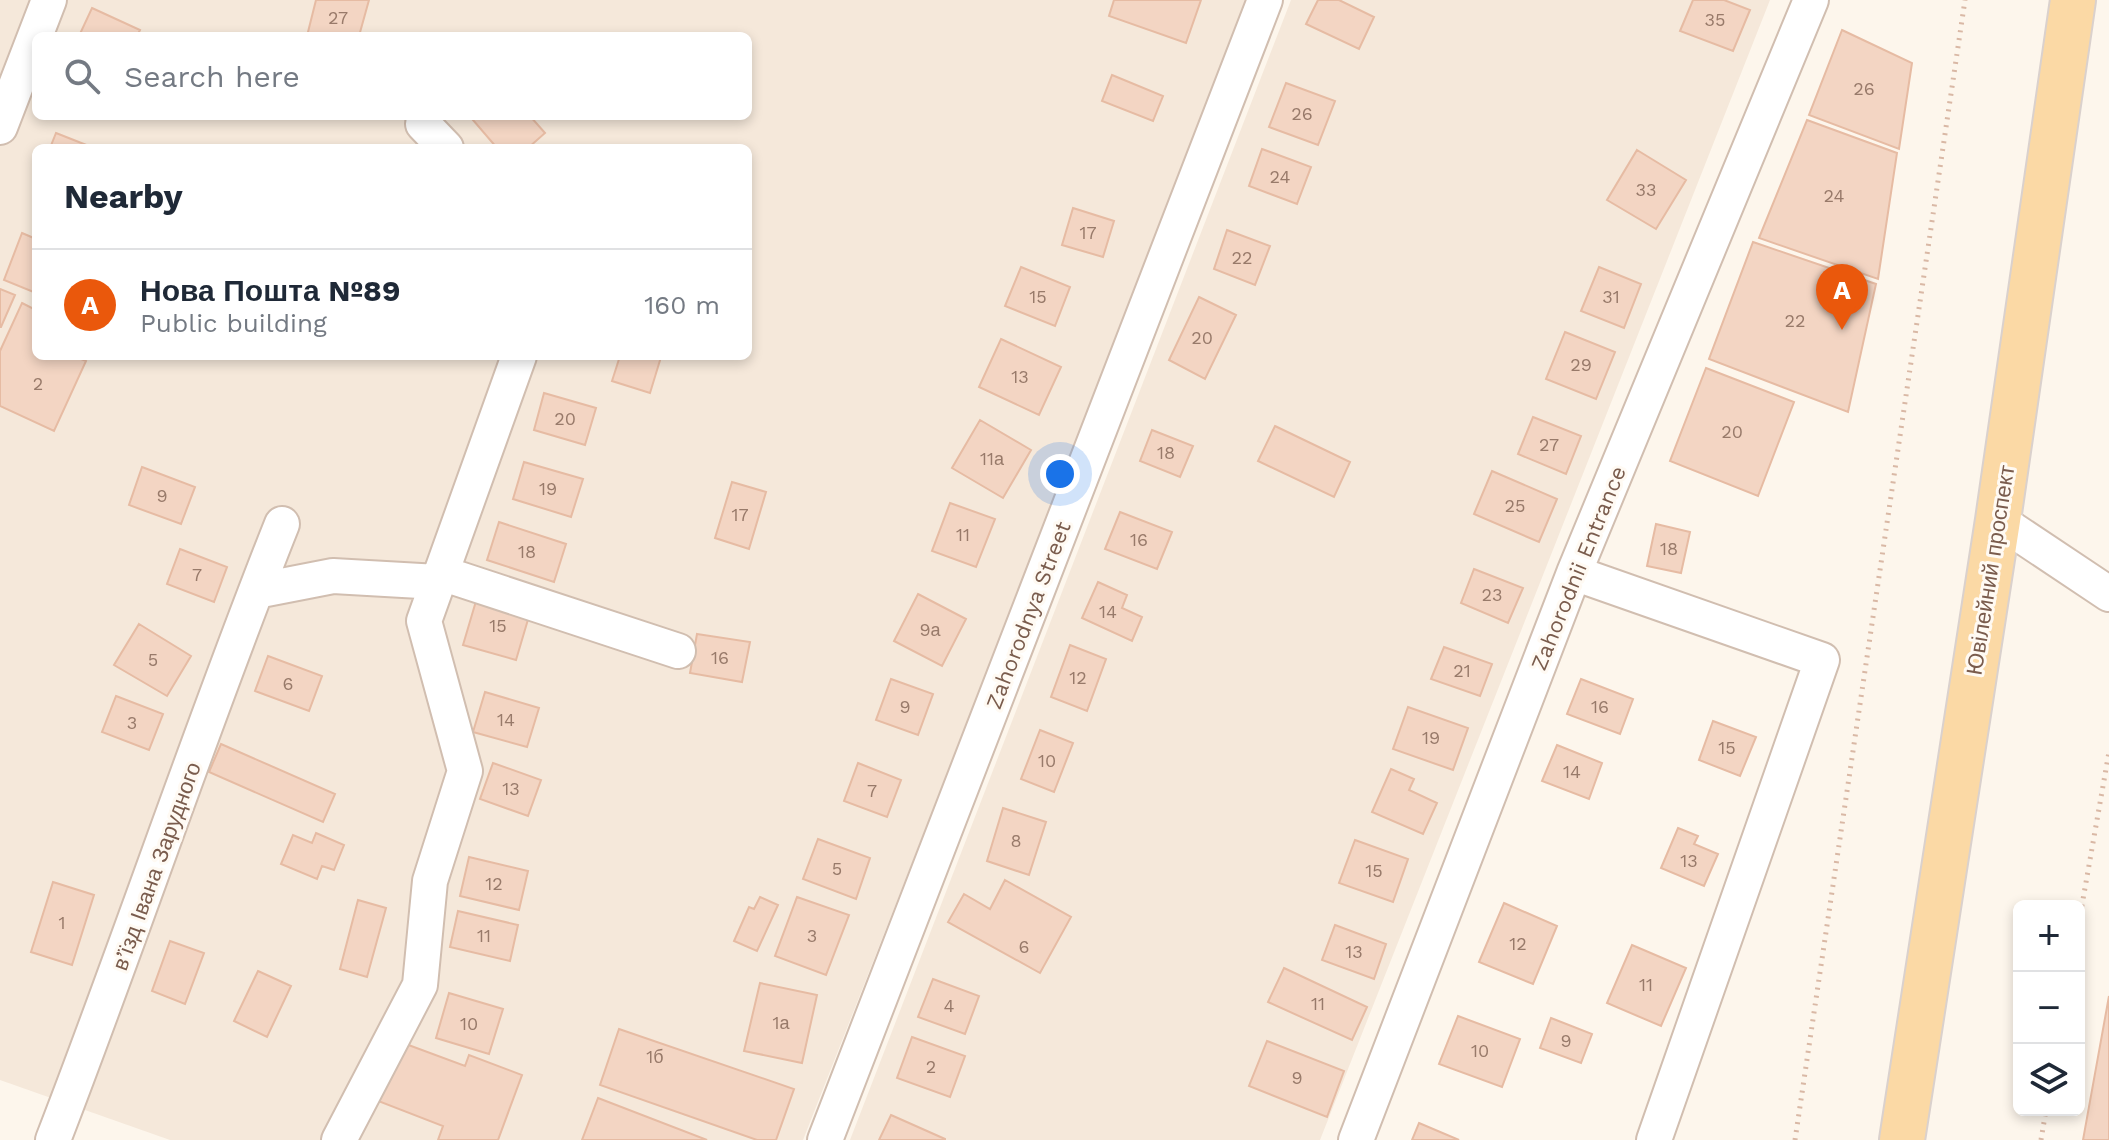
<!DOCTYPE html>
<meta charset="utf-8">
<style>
:root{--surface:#fff;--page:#f6f6f7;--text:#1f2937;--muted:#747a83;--line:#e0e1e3;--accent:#ea580c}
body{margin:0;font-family:"Work Sans",sans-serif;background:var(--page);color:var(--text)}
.controls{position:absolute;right:24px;bottom:24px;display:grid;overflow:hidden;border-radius:12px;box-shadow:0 4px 12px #0003}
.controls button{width:72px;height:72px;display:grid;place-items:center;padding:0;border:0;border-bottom:2px solid var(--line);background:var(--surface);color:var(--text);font:40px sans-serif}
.you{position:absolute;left:1060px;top:474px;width:28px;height:28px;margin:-20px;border:6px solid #fff;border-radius:50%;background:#1a73e8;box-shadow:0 0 0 12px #1a73e833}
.badge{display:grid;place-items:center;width:52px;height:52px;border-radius:50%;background:var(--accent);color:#fff;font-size:26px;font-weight:700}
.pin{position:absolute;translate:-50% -66px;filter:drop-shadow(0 2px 4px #0008)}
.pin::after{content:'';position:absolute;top:42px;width:28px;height:24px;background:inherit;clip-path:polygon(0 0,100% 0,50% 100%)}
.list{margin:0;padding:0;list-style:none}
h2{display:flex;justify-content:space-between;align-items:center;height:104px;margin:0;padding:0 32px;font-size:34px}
h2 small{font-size:26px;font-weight:400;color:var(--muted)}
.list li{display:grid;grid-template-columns:52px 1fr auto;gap:24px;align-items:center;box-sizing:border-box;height:112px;padding:0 32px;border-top:2px solid var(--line)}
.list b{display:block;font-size:30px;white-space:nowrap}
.list p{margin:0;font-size:26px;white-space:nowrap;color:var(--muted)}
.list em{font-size:26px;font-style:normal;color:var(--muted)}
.icon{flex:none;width:44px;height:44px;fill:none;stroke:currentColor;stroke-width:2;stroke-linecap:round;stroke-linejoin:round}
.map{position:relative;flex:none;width:2109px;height:1140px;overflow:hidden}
.search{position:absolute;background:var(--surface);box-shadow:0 4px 12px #0003;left:32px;top:32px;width:720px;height:88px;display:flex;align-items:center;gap:20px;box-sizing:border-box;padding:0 28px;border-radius:12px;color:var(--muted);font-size:30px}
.panel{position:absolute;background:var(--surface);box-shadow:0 4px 12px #0003;left:32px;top:144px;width:720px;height:216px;border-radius:12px}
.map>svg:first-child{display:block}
.residential{fill:#f5e8da;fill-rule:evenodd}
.building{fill:#f3d5c3;stroke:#e6bba3;stroke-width:2}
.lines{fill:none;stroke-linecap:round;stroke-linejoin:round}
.minor-casing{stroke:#d1beb0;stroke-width:38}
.primary-casing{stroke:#dad1cd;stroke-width:48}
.path{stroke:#d9b8a5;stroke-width:5;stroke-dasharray:2 6;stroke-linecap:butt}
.minor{stroke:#fff;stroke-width:34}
.primary{stroke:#fbd9a5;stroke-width:44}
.labels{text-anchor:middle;stroke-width:6;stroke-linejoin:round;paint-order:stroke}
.number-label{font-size:18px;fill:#987a6a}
.street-label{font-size:22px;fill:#7a5c4d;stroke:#fffaf3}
</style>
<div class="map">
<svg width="2109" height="1140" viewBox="0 0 2109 1140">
<rect width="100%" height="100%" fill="#fdf6ec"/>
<path class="residential" d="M0,0H1251L803,1140H170L0,1080ZM36,36H748V116H36ZM36,148H748V356H36Z
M1291,0H1770L1320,1140H850Z"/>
<path class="building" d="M316,0H369L359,36H307Z
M1114,0H1201L1186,43L1109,16Z
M1318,0H1339L1374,17L1359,49L1306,24Z
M1693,0H1724L1750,10L1733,51L1680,31Z
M92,8L140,30L137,36H79Z
M1842,30L1912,63L1899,149L1809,115Z
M1112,75L1163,96L1153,121L1102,101Z
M1286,83L1335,101L1318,145L1269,127Z
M477,116H530L545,133L528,148H497L473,120Z
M1807,120L1897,153L1878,279L1759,238Z
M56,133L94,148H50Z
M1262,149L1311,167L1297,204L1249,186Z
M1637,150L1686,180L1656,229L1607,200Z
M1073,208L1114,221L1103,257L1062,245Z
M1227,230L1270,246L1255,285L1214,269Z
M22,233L36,239V293L4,280Z
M1753,242L1876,284L1848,412L1709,359Z
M1021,267L1070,287L1055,326L1005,306Z
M1599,267L1641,284L1624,328L1581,311Z
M0,289L15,295L1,327H0Z
M1199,297L1236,315L1205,379L1169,360Z
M22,303L36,310V356H74L86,361L54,431L0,406V351Z
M1565,332L1615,352L1596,399L1546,379Z
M1001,339L1061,367L1039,415L979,387Z
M620,356L661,357L650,393L612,381Z
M1706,368L1794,402L1758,496L1670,461Z
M544,393L596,408L585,445L534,430Z
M1533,417L1581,436L1566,474L1518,454Z
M980,420L1031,450L1003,498L952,468Z
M1275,426L1350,462L1334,497L1258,461Z
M1152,430L1193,446L1180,477L1140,461Z
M524,462L583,479L571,517L513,499Z
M142,467L195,487L181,524L129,505Z
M1492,471L1557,499L1539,542L1474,514Z
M732,482L766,492L749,549L715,538Z
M950,503L995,519L976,567L932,551Z
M1120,512L1172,532L1157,569L1105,549Z
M499,522L566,544L554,582L487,560Z
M1656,524L1690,532L1681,573L1647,566Z
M180,549L227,567L214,602L167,584Z
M1474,569L1523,588L1508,623L1461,603Z
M1098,582L1127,595L1122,608L1142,617L1132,641L1082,618Z
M479,591L532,606L516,660L463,645Z
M918,594L966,619L942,666L894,641Z
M139,624L191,656L167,696L114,665Z
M697,634L750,642L742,682L690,673Z
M1070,645L1106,659L1087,711L1051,697Z
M1444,647L1492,664L1480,696L1431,679Z
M268,656L322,676L309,711L255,691Z
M891,679L933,694L918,735L876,720Z
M1581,679L1633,699L1620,734L1567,714Z
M485,692L539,708L527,747L473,732Z
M116,696L163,714L149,750L102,732Z
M1408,707L1468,728L1453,770L1393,749Z
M1713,721L1756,737L1740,776L1699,760Z
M1040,730L1073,743L1054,792L1021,779Z
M221,744L335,794L323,822L209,772Z
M1557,745L1602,763L1589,799L1542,781Z
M493,763L541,780L528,816L480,799Z
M858,763L901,780L887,817L844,801Z
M1391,769L1414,779L1409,790L1437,803L1423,834L1372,812Z
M1003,808L1046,822L1029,875L987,861Z
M1678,828L1698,836L1694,844L1718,854L1704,886L1661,868Z
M316,833L344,845L334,870L322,866L317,879L281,864L293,835L312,843Z
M818,839L870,858L856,899L803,879Z
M1355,840L1408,859L1393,902L1339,883Z
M469,857L528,871L519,910L460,896Z
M1005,880L1071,917L1040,973L948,922L964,894L990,909Z
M53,882L94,895L72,965L31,952Z
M760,897L778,905L757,951L734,941L749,907L754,909Z
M797,897L849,915L826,975L775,956Z
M358,900L386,908L367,977L340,969Z
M1504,903L1557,926L1533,984L1479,962Z
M458,911L518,925L510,961L450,947Z
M1335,925L1386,944L1374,979L1322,960Z
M170,941L204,953L185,1004L152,991Z
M1632,945L1686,968L1661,1026L1607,1003Z
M1284,968L1367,1007L1352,1040L1268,1002Z
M258,971L291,986L267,1037L234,1021Z
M933,979L979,996L965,1034L918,1017Z
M760,983L817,995L802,1063L744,1051Z
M449,993L503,1009L489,1054L436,1038Z
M2109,996V1140H2083Z
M1458,1016L1520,1039L1502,1087L1439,1064Z
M1551,1018L1592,1034L1581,1063L1540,1048Z
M619,1029L794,1089L776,1140H757L600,1085Z
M912,1037L965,1056L950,1097L897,1078Z
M395,1040L465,1066L469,1055L522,1075L498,1140H438L443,1126L373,1099Z
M1267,1041L1344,1071L1327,1117L1249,1086Z
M598,1098L707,1140H582Z
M891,1115L945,1139V1140H879Z
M1419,1123L1459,1140H1412Z"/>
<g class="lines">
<defs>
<path id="minor" d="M423,124L446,148
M0,127L49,0
M1998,520L2109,594
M441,573L678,651
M1574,573L1822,660L1654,1140
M256,591L333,576L438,582
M53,1140C132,936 201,727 282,524
M339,1140L420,985L430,881L465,771L424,621L519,356
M825,1140L1265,0
M1356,1140L1574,573L1811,0"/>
<path id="primary" d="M1902,1140L1998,520L2073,0"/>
</defs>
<use href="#minor" class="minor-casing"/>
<use href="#primary" class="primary-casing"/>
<path class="path" d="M2079,922L2109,752
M1795,1140L1965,0
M2041,1140L2046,1110"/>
<use href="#minor" class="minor"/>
<use href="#primary" class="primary"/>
</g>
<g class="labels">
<g class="number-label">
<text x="338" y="24">27</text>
<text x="1715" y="26">35</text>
<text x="1864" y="95">26</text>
<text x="1302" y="120">26</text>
<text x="1280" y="183">24</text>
<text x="1646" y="196">33</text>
<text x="1834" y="202">24</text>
<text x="1088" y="239">17</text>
<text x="1242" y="264">22</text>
<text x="1038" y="303">15</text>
<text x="1611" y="303">31</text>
<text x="1795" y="327">22</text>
<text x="1202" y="344">20</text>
<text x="1581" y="371">29</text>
<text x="1020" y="383">13</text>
<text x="38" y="390">2</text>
<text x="565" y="425">20</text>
<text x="1732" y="438">20</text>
<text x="1549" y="451">27</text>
<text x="1166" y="459">18</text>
<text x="992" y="465">11а</text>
<text x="548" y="495">19</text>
<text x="162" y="502">9</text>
<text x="1515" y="512">25</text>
<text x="740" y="521">17</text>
<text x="963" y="541">11</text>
<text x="1139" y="546">16</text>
<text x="1669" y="555">18</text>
<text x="527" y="558">18</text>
<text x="197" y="581">7</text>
<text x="1492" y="601">23</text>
<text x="1108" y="618">14</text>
<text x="498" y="632">15</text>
<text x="930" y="636">9а</text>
<text x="720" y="664">16</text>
<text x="153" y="666">5</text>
<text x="1462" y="677">21</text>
<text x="1078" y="684">12</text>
<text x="288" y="690">6</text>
<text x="905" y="713">9</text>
<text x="1600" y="713">16</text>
<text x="506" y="726">14</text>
<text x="132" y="729">3</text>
<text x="1431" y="744">19</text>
<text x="1727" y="754">15</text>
<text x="1047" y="767">10</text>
<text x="1572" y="778">14</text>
<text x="511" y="795">13</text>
<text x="872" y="797">7</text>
<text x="1016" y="847">8</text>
<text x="1689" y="867">13</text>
<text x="837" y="875">5</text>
<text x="1374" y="877">15</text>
<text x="494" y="890">12</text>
<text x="62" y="929">1</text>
<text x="484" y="942">11</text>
<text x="812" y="942">3</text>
<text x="1518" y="950">12</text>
<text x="1024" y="953">6</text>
<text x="1354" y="958">13</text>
<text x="1646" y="991">11</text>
<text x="1318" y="1010">11</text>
<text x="949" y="1012">4</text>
<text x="781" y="1029">1а</text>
<text x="469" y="1030">10</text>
<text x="1566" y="1047">9</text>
<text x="1480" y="1057">10</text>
<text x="655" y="1063">1б</text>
<text x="931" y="1073">2</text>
<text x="1297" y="1084">9</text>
</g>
<g class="street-label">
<text transform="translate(1578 568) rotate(-68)" y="8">Zahorodnii Entrance</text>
<text transform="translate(1990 570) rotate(-81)" y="8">Ювілейний проспект</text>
<text transform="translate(1028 615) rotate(-69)" y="8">Zahorodnya Street</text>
<text transform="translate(156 866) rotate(-70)" y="8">в’їзд Івана Зарудного</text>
</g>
</g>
</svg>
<div class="controls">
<button>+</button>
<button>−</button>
<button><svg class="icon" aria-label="layers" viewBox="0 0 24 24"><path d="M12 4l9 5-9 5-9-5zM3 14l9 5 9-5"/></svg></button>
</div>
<div class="you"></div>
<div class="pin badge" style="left:1842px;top:330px">A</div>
<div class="search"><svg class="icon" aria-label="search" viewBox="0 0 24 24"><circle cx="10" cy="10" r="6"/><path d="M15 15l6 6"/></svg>Search here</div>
<section class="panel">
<h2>Nearby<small></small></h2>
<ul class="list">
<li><span class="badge">A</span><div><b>Нова Пошта №89</b><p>Public building</p></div><em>160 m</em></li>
</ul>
</section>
</div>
